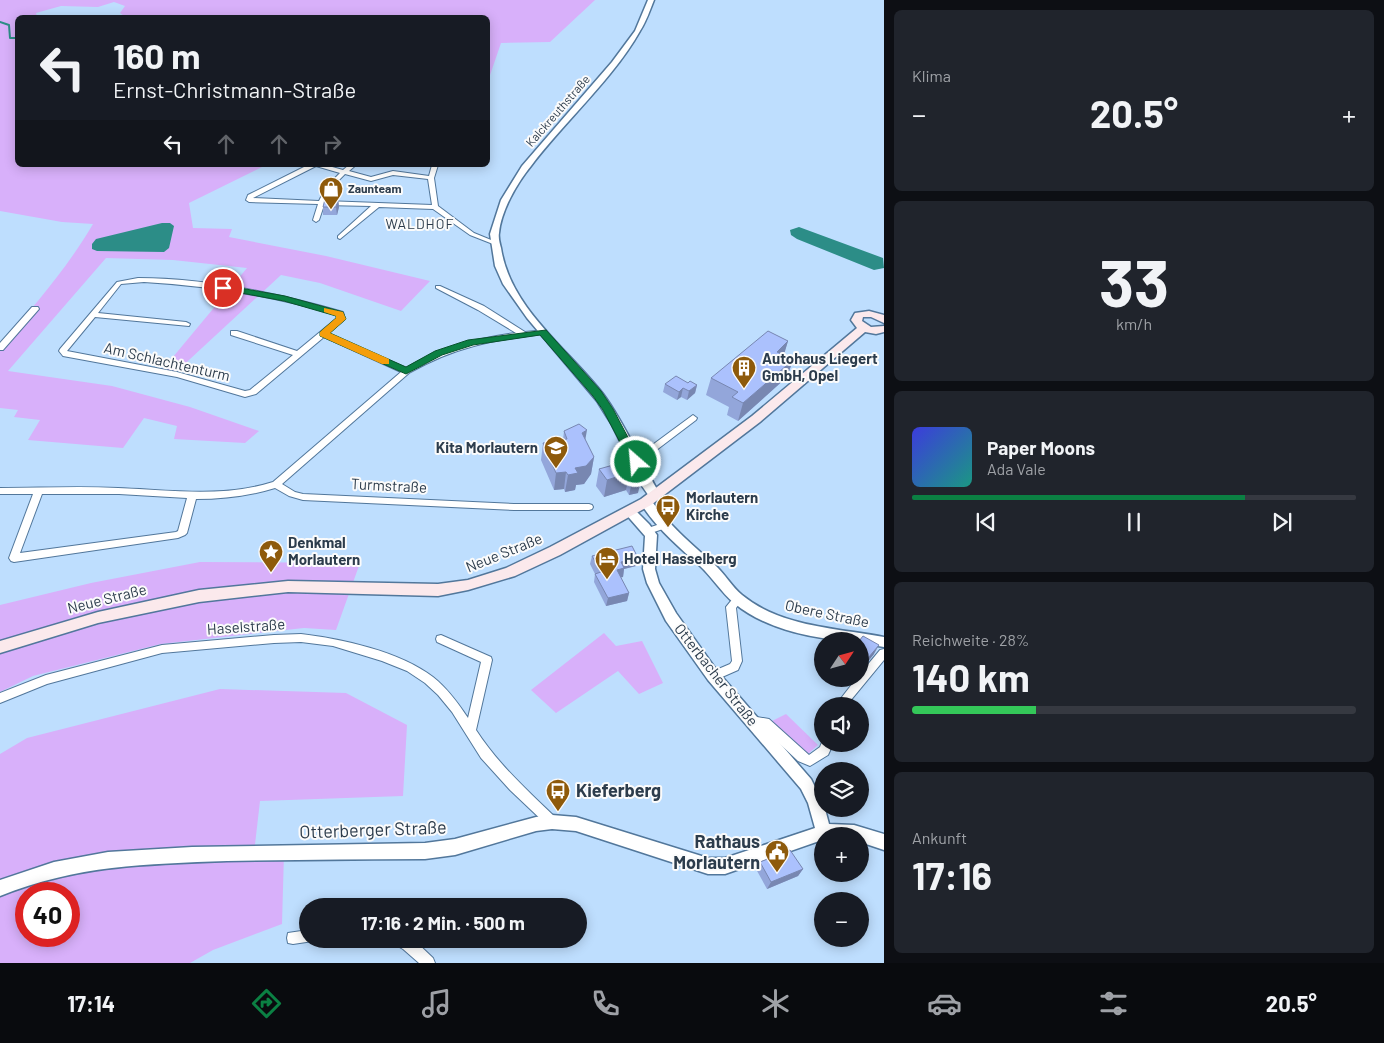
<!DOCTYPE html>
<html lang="de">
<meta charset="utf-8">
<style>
:root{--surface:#171b24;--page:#20242c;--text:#f1f3f6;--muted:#9ea1a6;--line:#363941;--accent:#0b8043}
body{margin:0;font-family:Barlow,sans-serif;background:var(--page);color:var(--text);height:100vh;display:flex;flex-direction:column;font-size:19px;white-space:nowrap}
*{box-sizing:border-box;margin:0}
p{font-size:16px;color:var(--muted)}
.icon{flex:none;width:28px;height:28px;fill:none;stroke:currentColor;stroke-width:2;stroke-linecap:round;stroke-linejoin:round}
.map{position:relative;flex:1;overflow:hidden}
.panel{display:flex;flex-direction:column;gap:10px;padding:10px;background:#0d0f14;width:500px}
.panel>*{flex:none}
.banner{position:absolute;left:15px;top:15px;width:475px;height:152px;border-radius:8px;box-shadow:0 2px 12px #0003;background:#171b24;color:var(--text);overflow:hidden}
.needle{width:32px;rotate:54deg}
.buttons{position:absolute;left:814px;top:632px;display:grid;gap:10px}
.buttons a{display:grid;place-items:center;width:55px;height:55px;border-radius:50%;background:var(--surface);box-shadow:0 2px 12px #0003;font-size:25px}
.speed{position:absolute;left:15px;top:882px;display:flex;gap:10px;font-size:25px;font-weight:700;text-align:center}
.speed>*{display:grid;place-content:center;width:65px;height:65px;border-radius:50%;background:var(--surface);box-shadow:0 2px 12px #0003;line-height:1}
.speed .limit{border:8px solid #d22;background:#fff;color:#111}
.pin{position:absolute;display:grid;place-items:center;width:42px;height:42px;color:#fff;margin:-21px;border:2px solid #fff;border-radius:50%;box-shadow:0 1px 5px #0007}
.me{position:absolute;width:55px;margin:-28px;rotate:333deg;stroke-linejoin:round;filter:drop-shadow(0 0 4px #0008)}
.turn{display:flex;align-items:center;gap:18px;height:105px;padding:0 15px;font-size:22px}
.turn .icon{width:65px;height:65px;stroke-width:2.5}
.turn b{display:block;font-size:35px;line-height:42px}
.lanes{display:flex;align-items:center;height:48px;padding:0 15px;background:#0003;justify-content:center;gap:25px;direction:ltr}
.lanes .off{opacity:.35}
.big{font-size:38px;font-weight:700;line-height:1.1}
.panel .widget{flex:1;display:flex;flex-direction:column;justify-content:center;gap:8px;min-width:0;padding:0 18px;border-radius:8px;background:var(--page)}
.panel .dial{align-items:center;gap:0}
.dial b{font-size:65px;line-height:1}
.song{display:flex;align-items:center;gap:15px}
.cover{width:60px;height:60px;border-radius:8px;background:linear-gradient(135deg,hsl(240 70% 55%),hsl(170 70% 35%))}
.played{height:5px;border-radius:2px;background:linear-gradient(90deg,var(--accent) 75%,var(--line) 75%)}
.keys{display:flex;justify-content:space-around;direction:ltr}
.heat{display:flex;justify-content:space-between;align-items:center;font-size:28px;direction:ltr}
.charge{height:8px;border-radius:4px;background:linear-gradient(90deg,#34c759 28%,var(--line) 0)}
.trip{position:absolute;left:299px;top:898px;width:288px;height:50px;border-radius:25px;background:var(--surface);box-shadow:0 2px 12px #0003;font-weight:700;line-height:50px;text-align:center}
.menu{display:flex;height:80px;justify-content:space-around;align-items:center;background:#090b0e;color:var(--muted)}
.menu .icon{width:35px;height:35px}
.menu .on{color:var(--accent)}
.menu b{font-size:22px;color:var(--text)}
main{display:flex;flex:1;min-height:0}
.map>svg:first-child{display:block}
</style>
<main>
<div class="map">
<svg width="884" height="963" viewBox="0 0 884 963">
<rect width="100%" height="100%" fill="#bedefe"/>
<path fill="#d8b0fa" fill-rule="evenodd" d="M0,0h595l-45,42 -49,1 -13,38v-63h-361l-7,-5 5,-7 -11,-4 -16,5 -37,-1 -25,7 1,4 -19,1v147h248l-77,38 4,25 39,1 -3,8 97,19 104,25 -29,30 -81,-28 -39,-8 -105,97 -13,-3 84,-101 -74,-8 -67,-2 -98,113 104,15 78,21 69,24 -14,12 -71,-4 3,-13 -33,-8 -21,30 -95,-8 12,-20 -26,-3 4,-7 -18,-2v-64c34,-37 67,-76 93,-120l-31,-2 -62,-11z
M200,562l160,1 -24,67 -32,-2 -143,16 -128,32 -33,16v-87l91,-22z
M604,633l12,13 26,-5 21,42 -24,11 -21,-23 -62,42 -25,-23z
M220,689l126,4 61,32 -4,71 -143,5 -6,52h30l-2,71 -69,26 -23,13h-190v-209l27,-16zM26,894h43v42h-43z
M786,714l32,31 -10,9 -38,-32z"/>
<path fill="#2c8d87" d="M162,223h8l4,3 -5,22 -5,4 -67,-1 -5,-2v-5l4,-5z
M799,227l84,31 1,10 -10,2 -77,-31 -6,-4 -1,-5z"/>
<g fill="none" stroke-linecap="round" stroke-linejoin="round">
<path stroke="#2c8d87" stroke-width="2" d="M0,22l9,3 1,13h8"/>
<defs>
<path id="minor" d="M308,165h17l18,5 6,-5h7l-7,6 22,6 22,-6 36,5 3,-11h6l-4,13 4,28 36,27 22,9 -3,2 -23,-9 -37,-26 -54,-2 -39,32 -2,-1v-2l33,-30 -47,-1 -5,15 -3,2 -3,-2 5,-16 -69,-2 -3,-2 2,-5zM316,166l24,7 -14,14 -7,14 -66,-3zM345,174l26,7 22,-6 35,4 4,26 -107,-4 10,-17z
M138,278c69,0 139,15 205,34l2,7 -17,15 78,34c34,-20 71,-30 110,-35l-38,-23 -42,-22v-2h4l44,20 41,26 21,-2 1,2 -4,2c-51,6 -89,13 -134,39l-127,111 13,8 8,2 211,10h75l3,1 1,2 -1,2 -3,1h-75l-211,-10 -14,-4 -14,-8c-26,8 -52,11 -79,11l-9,34 -2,2 -7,3 -164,24 -3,-1 -2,-3 24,-64h-33v-6c39,0 79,-2 118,0 53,2 104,10 155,-6l128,-110 -77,-35 -68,57 -11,3 -68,-20 -114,-21 -4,-5 1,-2 57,-67zM144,282c66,4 130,14 193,33v3l-40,33 -60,-20h-6v4l62,20 -43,35 -5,1 -68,-19 -110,-21 28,-34 94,9 1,-2 -4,-2 -88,-9 23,-29zM42,494h77l68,4 -9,33 -2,1 -156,21z
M32,307h6l1,2 -36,41h-3v-7z
M693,415l4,3 -1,2 -58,44h-6l-1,-2 1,-2z
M663,523l3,1 2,2 -2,2 -18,6 -3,-1 -2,-2 2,-2z
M738,595l3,1 2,3 -7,9 6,53 -4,9 -25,11 -4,-2 -1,-3 1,-3 21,-9 2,-3 -6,-54 9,-11z
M301,634c41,5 98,17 132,43 14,11 25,26 35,41l13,-56 -44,-20 -1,-3 1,-3 4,-1 50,22 1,3 -16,70c22,34 51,60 80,88l2,4 -2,4 -4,2 -4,-2 -38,-36 -29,-32 -29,-46 -14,-17 -13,-12 -18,-12 -25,-10 -49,-15 -32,-4 -27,1 -112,10 -115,31 -47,19v-10l46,-18 116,-30 112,-10z
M884,649v11l-38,46h-11l21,-27h4v-5l20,-24z
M751,716l18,3 40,36 11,-8 2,-5v2h11l-5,11 -18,11 -12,-5 -36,-34 -15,-3 -1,-3 1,-3z
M308,930v9h5v2l-20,3 -5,-1 -1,-5 1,-5z
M393,939h20l20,19 2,5h-16l-16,-14 -9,-5z"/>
<path id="tertiary" d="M648,0h6c-4,10 -8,22 -14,31 -27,48 -75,90 -109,135 -14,17 -30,45 -32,67 -1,5 1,11 2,15 9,60 67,101 102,146 23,31 38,69 58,102l-6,4 -4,-1 -9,-13 -30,-61 -15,-24 -70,-83 -24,-34 -8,-18 -5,-32 11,-34 21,-34 90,-104 23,-31z
M646,498l4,1c18,25 41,45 64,65 11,10 18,23 28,31 39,32 95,33 142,42v10l-24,-4v-2c-41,0 -94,-11 -126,-38 -13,-11 -22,-26 -34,-37 -21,-19 -45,-39 -60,-64l2,-3z
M630,508l4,1 15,15 8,11 -2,34 4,14 17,30 42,59 93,107 11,22v8h3l4,15 25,1 30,9v16l-24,-8v-6h-38v4l-97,34h-17l-132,-43 -24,-2 -16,2 -81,24 -30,4c-66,0 -132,1 -198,2 -81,3 -150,4 -227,35v-16l54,-18 54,-10 84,-5 233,-4 30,-4 81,-22 16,-2 24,2 132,41h17l90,-30 -7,-25 -7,-14 -93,-109 -42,-59 -19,-38 -4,-14 2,-33 -21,-24 2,-3z"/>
<path id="secondary" d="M869,311l15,4v8l-13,-6h-8l-1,4 9,6 13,-1v6l-8,2 -11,-2 -105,90 -109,83 -91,50 -45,21 -47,14 -30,6 -150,-4 -89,10 -101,21 -98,30v-12l98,-29 101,-22 89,-9 150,3 30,-4 38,-12 44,-21 91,-48 111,-83 105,-88 -6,-8 4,-7z"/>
</defs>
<use href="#minor" stroke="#52779b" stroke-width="2"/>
<use href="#tertiary" stroke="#52779b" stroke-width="3"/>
<use href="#secondary" stroke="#52779b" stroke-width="3"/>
<use href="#minor" fill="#fff" fill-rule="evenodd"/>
<use href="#tertiary" fill="#fff" fill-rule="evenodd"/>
<use href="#secondary" fill="#fbe9ec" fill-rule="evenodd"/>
</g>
<path fill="#93a6da" d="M338,199l1,8 -2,8h-14v-8z
M788,341l-5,15 10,4 -6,17 -49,44 -11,-6 2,-8 -23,-12 5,-17z
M688,383l9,2 -2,8 -8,7 -6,-3 -4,3 -14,-8 2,-8z
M564,431l21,8 9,18 -3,17 -7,10 -8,1 -1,5 -10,2 -1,-3 -10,1 -13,-30 2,-17 20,-3z
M632,462l6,31 -9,2 -3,-5 -22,7 -8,-11 3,-17z
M592,556l46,2 -2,8 -12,3 -1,8h-3l9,16 -2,8 -21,5 -12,-24 1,-8 -5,-10z
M860,641l14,13 -14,17z
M760,862l43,7 -5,7 -31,13 -11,-20z"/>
<path fill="#7887b1" d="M338,199l1,8 -2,8 -1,-8z
M788,341l-5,17 -6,-6z
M793,360l-6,17 -49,44 5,-18z
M697,385l-2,8 -8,7 2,-9z
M683,388l-2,9 -4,3 2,-8z
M587,430l-3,17 -2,-14z
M594,457l-3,17 -7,10 -8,1 -1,5 -10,2 3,-17 7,-7z
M566,472l-2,17 -10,1 2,-17z
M629,473l-3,17 -22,7 3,-17z
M642,476l-4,17 -9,2 4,-17z
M638,558l-2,8 -12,3 -1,8 -8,2 2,-9 4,-8z
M629,593l-2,8 -21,5 2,-8z
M879,645l-5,9 -14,17 3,-7z
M803,869l-5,7 -31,13 4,-7z"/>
<path fill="#abc1fd" stroke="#7887b1" d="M325,199h13l-2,8h-13z
M768,331l20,10 -11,11 16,8 -50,43 -11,-6 6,-5 -27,-14z
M676,376l12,7 2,-2 7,4 -8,6 -6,-3 -4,4 -14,-8z
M579,424l8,6 -5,3 12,24 -8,9 -11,2 3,5 -10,2 -2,-3 -10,1 -13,-30 24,-4 -3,-8z
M624,462l2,2 6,-2 10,14 -9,2 -4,-5 -22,7 -8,-11z
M632,546l6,12 -17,4 3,6 -7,2 12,23 -21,5 -13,-24 6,-2 -9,-16z
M863,636l16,9 -16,19 -3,-2v-21h-1z
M790,850l13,19 -32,13 -11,-20z"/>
<path fill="#0b8043" stroke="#07532c" d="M223,285l62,11 58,16 3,7 -16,14 76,34 29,-16 33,-11 78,-10 55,61 12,18 28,53 -5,4 -4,-1 -29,-55 -10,-14 -53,-61 -67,10 -31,10 -36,19 -86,-38v-4l16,-14v-2l-52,-15 -64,-12v-3z"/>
<path fill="#f59e0b" d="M324,308l19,4 3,7 -16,14 59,26v5h-7l-62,-28v-4l16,-14v-2l-12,-4z"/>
<defs>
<symbol id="shop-pin" viewBox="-11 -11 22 30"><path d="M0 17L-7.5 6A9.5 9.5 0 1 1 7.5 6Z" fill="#8e5a0b" stroke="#fbfbfb"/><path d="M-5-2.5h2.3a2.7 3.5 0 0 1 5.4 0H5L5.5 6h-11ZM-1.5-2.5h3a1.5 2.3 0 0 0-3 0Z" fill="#fff"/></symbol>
<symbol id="building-pin" viewBox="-11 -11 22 30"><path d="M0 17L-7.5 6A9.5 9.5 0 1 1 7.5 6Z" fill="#8e5a0b" stroke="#fbfbfb"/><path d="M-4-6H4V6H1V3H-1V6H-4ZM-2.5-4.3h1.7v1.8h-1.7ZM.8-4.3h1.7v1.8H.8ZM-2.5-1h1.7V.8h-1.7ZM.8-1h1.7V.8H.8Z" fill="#fff"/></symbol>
<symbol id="school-pin" viewBox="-11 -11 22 30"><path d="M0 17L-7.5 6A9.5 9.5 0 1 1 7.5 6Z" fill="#8e5a0b" stroke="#fbfbfb"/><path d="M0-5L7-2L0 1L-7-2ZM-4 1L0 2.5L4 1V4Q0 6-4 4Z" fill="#fff"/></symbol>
<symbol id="bus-pin" viewBox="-11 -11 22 30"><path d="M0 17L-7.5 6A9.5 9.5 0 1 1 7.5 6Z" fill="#8e5a0b" stroke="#fbfbfb"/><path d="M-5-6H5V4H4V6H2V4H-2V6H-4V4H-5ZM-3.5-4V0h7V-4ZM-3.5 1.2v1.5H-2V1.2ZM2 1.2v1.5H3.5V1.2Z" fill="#fff"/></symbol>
<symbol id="sight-pin" viewBox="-11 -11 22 30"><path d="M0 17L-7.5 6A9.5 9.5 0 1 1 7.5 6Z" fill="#8e5a0b" stroke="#fbfbfb"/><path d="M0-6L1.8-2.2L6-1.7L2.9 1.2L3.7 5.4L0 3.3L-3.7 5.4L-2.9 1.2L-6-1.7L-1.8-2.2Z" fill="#fff"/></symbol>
<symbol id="hotel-pin" viewBox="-11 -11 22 30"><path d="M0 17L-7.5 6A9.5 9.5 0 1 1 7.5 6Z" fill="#8e5a0b" stroke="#fbfbfb"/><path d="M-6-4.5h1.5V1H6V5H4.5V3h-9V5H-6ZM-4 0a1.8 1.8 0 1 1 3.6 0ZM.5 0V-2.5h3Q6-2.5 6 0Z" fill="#fff"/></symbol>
<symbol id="civic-pin" viewBox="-11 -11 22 30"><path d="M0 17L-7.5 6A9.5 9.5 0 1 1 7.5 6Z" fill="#8e5a0b" stroke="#fbfbfb"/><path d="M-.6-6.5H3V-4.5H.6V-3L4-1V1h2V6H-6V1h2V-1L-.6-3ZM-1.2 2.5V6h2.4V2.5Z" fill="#fff"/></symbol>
</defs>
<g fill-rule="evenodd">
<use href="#shop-pin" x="317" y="175" width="28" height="38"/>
<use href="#building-pin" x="730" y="354" width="28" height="38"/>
<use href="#school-pin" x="542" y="434" width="28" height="38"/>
<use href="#bus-pin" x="654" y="493" width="28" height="38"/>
<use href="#sight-pin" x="257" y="538" width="28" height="38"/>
<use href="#hotel-pin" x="593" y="545" width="28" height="38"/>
<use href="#bus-pin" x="544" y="777" width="28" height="38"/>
<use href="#civic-pin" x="763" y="838" width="28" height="38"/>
</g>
<g text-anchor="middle" stroke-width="4" stroke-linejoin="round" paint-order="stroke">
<g font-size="12" fill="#2c3c4c" stroke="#fbfbfb">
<text transform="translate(558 111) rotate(-49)" y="4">Kalckreuthstraße</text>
</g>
<g font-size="12" font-weight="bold" fill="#2c3c4c" stroke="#fbfbfb" text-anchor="start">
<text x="348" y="193">Zaunteam</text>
</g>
<g font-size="14" letter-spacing="1" fill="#2c3c4c" stroke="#fbfbfb">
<text x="420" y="229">WALDHOF</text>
</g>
<g font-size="15" font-weight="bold" fill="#2c3c4c" stroke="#fbfbfb" text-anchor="start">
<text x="762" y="364">Autohaus Liegert<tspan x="762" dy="17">GmbH, Opel</tspan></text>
<text x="538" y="453" text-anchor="end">Kita Morlautern</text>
<text x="686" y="503">Morlautern<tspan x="686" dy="17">Kirche</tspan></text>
<text x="288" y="548">Denkmal<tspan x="288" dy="17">Morlautern</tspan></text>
<text x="624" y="564">Hotel Hasselberg</text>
</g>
<g font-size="15" fill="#2c3c4c" stroke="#fbfbfb">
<text transform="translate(167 362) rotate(13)" y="5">Am Schlachtenturm</text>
<text transform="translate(389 486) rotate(3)" y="5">Turmstraße</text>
<text transform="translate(504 553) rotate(-22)" y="5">Neue Straße</text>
<text transform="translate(107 599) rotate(-14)" y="5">Neue Straße</text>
<text transform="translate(827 614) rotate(12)" y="5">Obere Straße</text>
<text transform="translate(246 627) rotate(-4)" y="5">Haselstraße</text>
<text transform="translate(716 675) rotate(52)" y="5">Otterbacher Straße</text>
</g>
<g font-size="18" font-weight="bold" fill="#2c3c4c" stroke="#fbfbfb" text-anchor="start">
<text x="576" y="797">Kieferberg</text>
<text x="760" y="848" text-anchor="end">Rathaus<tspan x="760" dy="21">Morlautern</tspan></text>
</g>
<g font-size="18" fill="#2c3c4c" stroke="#fbfbfb">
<text transform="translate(373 830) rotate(-2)" y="6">Otterberger Straße</text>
</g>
</g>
</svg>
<div class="buttons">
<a><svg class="needle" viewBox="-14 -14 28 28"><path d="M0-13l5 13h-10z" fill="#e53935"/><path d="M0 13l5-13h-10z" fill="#9ea1a6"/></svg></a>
<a><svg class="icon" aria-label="sound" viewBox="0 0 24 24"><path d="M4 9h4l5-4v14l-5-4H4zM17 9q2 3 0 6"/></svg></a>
<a><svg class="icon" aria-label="layers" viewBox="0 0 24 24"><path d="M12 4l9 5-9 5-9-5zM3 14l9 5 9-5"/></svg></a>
<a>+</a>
<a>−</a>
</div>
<div class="speed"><div class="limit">40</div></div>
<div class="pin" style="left:223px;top:288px;background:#d93025"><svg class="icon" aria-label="arrive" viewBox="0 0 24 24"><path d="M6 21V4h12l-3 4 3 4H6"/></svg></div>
<svg class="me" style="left:636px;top:462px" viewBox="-20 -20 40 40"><circle r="17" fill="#0b8043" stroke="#fff" stroke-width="3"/><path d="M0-11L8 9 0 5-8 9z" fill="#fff"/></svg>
<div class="trip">17:16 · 2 Min. · 500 m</div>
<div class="banner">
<div class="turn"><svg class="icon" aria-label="left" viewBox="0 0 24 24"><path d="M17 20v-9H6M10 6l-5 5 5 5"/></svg><div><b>160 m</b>Ernst-Christmann-Straße</div></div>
<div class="lanes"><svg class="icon" aria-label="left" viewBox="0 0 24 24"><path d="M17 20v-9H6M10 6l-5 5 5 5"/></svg><svg class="icon off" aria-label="ahead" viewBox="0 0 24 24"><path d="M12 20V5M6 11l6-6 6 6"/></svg><svg class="icon off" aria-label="ahead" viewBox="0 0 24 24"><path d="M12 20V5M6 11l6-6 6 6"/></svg><svg class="icon off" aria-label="right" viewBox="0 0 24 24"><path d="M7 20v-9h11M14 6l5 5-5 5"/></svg></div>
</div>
</div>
<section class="panel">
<div class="widget"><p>Klima</p>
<div class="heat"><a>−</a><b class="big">20.5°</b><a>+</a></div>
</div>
<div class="widget dial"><b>33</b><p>km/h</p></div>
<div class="widget">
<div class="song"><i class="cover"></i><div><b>Paper Moons</b><p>Ada Vale</p></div></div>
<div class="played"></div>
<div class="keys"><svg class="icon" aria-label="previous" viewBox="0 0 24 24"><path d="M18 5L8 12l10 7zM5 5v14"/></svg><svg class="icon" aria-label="pause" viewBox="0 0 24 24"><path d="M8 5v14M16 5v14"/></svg><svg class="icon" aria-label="next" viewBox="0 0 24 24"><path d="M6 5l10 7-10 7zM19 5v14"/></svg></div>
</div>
<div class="widget"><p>Reichweite · 28%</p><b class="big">140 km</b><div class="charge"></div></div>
<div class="widget"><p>Ankunft</p><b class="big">17:16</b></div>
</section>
</main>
<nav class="menu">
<b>17:14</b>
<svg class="icon on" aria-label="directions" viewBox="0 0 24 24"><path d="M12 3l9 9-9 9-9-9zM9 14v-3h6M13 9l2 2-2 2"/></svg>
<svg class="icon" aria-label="music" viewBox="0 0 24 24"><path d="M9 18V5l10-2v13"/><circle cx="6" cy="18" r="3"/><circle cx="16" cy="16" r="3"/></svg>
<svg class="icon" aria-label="phone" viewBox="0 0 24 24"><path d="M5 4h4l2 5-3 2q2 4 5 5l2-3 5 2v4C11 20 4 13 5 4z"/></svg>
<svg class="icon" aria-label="climate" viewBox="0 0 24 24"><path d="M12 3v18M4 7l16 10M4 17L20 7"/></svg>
<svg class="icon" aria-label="car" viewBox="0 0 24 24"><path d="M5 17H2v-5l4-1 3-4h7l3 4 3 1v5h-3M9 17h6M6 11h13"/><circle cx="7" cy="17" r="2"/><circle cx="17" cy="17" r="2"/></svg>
<svg class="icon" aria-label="filters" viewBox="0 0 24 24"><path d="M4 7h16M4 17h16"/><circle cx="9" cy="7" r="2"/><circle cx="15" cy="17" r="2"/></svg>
<b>20.5°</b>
</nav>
